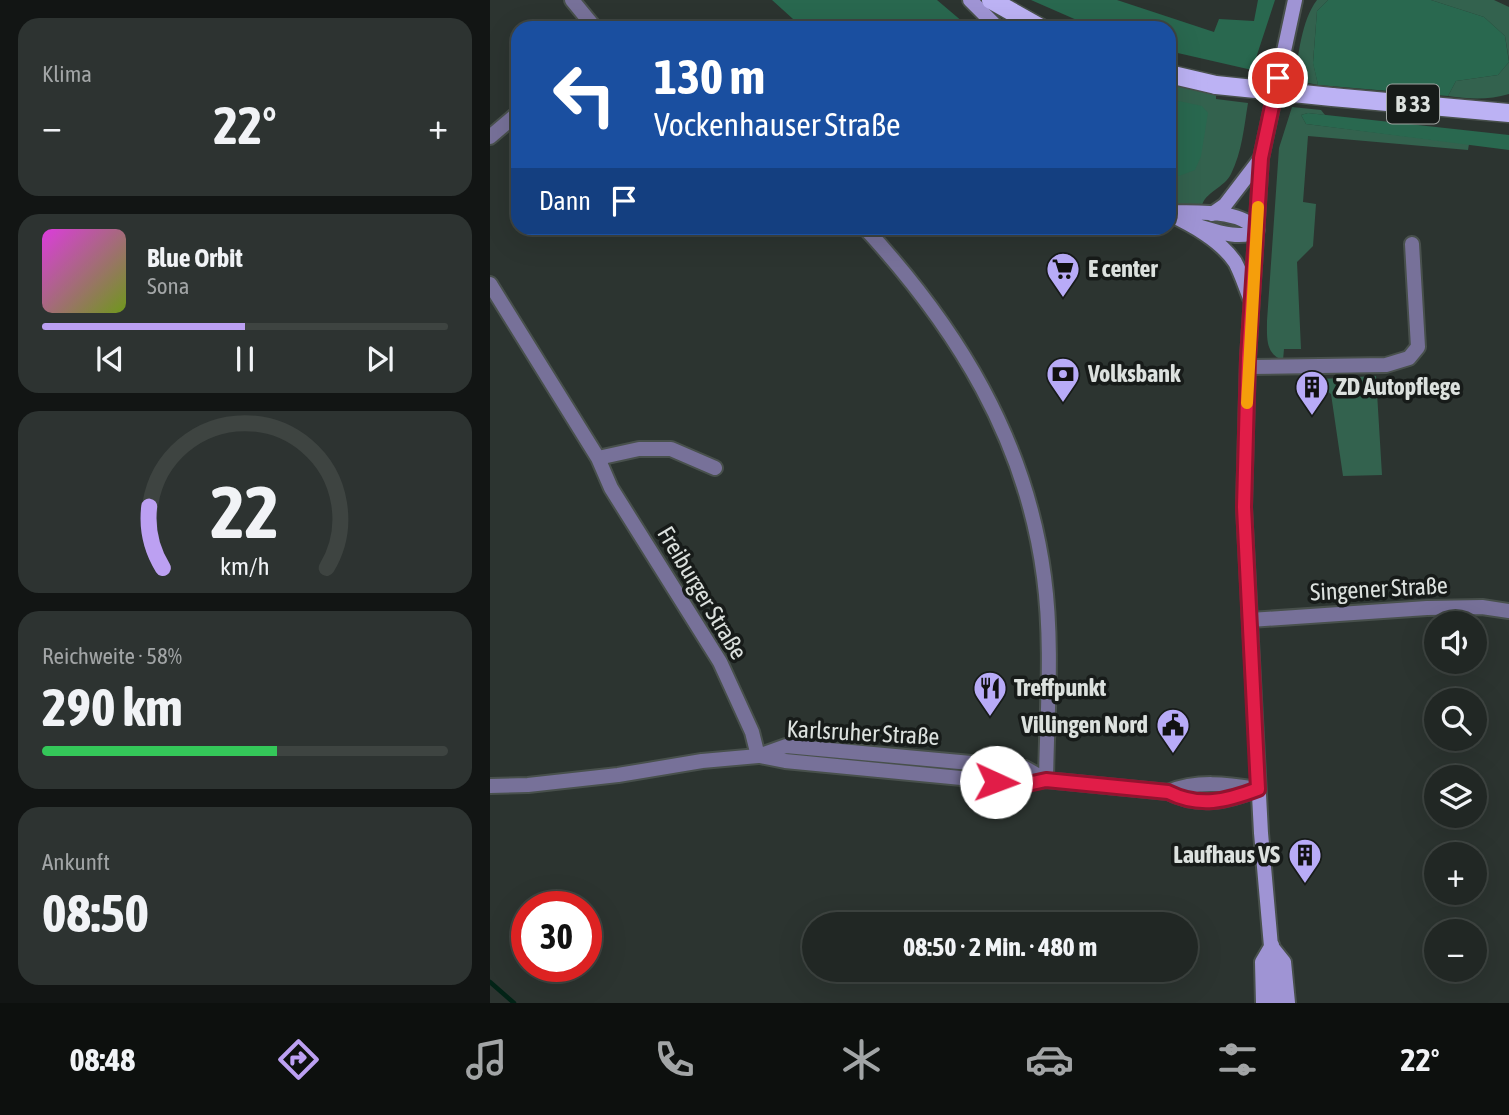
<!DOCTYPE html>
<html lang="de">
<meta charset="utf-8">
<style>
:root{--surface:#212724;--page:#2d3331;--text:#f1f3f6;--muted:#a2a5a6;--line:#3e4441;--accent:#bca0f2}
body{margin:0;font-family:"Asap Condensed",sans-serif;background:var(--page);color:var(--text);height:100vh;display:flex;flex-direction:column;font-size:26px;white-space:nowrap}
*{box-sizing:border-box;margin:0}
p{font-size:23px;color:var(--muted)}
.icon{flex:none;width:38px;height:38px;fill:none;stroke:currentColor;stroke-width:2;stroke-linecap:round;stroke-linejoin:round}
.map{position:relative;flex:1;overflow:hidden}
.details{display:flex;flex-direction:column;gap:18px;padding:18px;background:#121514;width:490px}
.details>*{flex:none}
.banner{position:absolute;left:21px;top:21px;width:665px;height:214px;border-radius:21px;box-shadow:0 7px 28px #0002,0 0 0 2px var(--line);background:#1a4fa0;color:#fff;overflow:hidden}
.tools{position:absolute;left:934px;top:611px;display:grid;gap:14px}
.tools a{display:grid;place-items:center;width:63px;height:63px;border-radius:50%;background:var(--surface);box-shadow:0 7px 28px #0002,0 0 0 2px var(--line);font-size:35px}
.speed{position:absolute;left:21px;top:891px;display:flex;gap:14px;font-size:35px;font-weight:700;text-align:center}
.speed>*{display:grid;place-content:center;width:91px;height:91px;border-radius:50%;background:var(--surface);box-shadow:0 7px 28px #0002,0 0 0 2px var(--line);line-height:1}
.speed .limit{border:10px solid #d22;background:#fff;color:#111}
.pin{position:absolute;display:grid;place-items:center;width:60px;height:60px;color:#fff;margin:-30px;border:4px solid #fff;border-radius:50%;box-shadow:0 2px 7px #0007}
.me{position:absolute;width:77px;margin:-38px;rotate:92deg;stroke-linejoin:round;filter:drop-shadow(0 0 5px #0008)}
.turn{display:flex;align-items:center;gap:24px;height:147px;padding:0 28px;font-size:32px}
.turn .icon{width:91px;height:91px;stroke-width:2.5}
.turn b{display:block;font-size:49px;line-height:60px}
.then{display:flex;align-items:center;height:66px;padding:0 28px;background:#0003;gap:14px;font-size:26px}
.big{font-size:52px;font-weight:700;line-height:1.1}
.details .card{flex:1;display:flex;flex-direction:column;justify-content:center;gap:10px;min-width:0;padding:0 24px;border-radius:21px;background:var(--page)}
.details .dial{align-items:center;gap:0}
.dial svg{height:182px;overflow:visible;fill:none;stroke:var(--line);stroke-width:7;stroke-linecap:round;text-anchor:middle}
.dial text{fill:var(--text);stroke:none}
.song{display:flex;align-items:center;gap:21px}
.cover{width:84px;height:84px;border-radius:10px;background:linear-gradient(135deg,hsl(300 70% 55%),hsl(80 70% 35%))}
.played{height:7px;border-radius:4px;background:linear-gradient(90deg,var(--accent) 50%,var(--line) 50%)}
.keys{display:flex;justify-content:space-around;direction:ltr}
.heat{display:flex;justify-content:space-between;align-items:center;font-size:38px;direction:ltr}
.charge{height:10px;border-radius:5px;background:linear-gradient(90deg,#34c759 58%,var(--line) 0)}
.trip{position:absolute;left:312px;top:912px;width:396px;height:70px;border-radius:35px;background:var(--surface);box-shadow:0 7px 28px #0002,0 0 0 2px var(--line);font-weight:700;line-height:70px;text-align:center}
.menu{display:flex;height:112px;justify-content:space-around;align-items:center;background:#0d100e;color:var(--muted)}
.menu .icon{width:49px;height:49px}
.menu .current{color:var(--accent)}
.menu b{font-size:32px;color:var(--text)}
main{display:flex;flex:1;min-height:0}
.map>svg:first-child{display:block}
</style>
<main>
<section class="details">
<div class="card"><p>Klima</p>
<div class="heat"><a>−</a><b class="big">22°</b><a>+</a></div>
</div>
<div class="card">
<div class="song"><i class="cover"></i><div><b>Blue Orbit</b><p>Sona</p></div></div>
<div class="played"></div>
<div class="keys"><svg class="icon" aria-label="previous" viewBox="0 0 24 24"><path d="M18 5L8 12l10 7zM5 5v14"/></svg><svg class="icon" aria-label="pause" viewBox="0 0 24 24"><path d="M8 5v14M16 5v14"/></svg><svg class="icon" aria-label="next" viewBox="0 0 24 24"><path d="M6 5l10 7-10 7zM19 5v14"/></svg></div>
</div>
<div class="card dial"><svg viewBox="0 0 100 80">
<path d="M14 69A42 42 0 1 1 86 69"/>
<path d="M14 69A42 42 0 0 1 8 42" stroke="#bca0f2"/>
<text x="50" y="56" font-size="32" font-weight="700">22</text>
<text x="50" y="72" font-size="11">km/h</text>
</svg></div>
<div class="card"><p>Reichweite · 58%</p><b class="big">290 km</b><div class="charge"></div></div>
<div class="card"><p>Ankunft</p><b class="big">08:50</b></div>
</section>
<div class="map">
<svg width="1019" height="1003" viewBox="0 0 1019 1003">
<rect width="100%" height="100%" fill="#2c3430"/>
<path fill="#33624e" d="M827,0h11l-11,11 -4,51 5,23 -24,-5c5,-25 7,-59 23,-80z
M941,0h63l15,7v53l-4,-24 -21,-19z
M1019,62v32c-20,6 -40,5 -61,2l8,-15 42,-6z
M679,84l47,11v4l32,4c-4,24 -6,49 -17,71 -6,13 -27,19 -29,32l-21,1 -12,-3z
M802,107l29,3 4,5 -17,-2 -7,2 5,9 163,20 -1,6 -160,-14 -5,66 13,2 -3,42 -16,16 4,87h-17l-1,11c-18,-6 -16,-23 -16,-39l12,-173z
M886,376l6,99 -39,1 -12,-82 -9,-6 -1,-9z"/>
<path fill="#29684f" d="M282,0h165l33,28h-167z
M541,0h86l97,32 5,-13 35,2 4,-21h17l-23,70 -83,-19v-23h-74z
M838,0h103l53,17 21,19 4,26 -11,13 -42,6 -8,15 -130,-11 -5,-22 4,-52z
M679,99l33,7 6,7 -7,43 -6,14 -16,6 -10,-5z
M818,113l201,22v15l-203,-26 -5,-9z"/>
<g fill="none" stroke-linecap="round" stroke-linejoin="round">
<path stroke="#022316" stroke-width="4.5" d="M0,982l24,21"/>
<defs>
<path id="minor" d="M82,0l23,28
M0,137l28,-24
M375,228c92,100 161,211 179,349 9,67 3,136 2,203
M0,284l108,174 13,30 109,174 32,70 6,24
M758,367l138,-2 23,-7 9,-11 -6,-103
M108,458l41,-9h32l44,19
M760,620l177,-12 55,-1 27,4
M270,756l25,5 238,23 23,-4 122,12c32,16 59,9 90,-3
M0,786l38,-1 90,-10 84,-14 56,-5 28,-10 239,22 21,12
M678,792c29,-12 59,-8 89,-3"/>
<path id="secondary" d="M480,0l28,28
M682,212c26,1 67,-3 85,18
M679,214c23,11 51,26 66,48 6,11 10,24 15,36
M722,214l13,-9 36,-47
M708,226c17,5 44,15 59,4
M782,947l12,15 4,41
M773,1003l-1,-41 10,-17
M786,1003l-15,-170 -17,-326 4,-149 13,-200 34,-158"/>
<path id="primary" d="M501,0l50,28
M679,74l47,11
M842,97l177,16"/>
</defs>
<use href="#minor" stroke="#48504c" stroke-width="18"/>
<use href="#secondary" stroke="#48504c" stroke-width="18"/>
<use href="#primary" stroke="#48504c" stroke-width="21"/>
<use href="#minor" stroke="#777199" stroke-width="14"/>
<use href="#secondary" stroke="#9f94d4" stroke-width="14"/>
<use href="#primary" stroke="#bcb2f4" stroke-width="18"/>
<defs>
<path id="primary-bridge" d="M726,85l116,12"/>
</defs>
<use href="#primary-bridge" stroke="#48504c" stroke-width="21" stroke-linecap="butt"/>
<use href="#primary-bridge" stroke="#bcb2f4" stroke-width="18"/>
</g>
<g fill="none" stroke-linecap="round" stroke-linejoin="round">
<defs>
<path id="route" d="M506,782l27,3 23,-5 122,12c32,16 58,9 90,-3l-14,-282 4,-149 13,-200 17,-80"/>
</defs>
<use href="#route" stroke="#92132f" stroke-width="18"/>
<use href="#route" stroke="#e11d48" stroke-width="12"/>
<path stroke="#f59e0b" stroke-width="12" d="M757,403l11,-196"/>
</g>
<defs>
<symbol id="supermarket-pin" viewBox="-11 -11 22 30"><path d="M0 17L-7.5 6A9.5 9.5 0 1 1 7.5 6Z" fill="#b8abf7" stroke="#171b19"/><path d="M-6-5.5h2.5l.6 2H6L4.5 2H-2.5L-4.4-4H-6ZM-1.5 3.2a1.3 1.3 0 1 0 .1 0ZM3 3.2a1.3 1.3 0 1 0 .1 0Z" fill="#111"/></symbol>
<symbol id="bank-pin" viewBox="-11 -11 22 30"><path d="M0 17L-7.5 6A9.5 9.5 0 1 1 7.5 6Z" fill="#b8abf7" stroke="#171b19"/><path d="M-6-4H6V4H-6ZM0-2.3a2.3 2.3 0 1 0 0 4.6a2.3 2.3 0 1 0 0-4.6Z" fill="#111"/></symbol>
<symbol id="building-pin" viewBox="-11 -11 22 30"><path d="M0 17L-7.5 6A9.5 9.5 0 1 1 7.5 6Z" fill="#b8abf7" stroke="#171b19"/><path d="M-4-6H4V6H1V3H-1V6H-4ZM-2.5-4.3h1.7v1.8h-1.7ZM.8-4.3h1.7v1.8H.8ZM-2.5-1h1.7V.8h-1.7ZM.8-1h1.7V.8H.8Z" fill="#111"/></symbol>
<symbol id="restaurant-pin" viewBox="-11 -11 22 30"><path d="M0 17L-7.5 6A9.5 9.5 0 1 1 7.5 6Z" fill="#b8abf7" stroke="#171b19"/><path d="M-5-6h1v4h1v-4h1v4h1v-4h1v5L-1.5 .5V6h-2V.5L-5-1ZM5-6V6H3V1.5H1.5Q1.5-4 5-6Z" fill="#111"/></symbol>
<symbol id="civic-pin" viewBox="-11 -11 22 30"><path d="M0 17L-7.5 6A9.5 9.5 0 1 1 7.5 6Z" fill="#b8abf7" stroke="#171b19"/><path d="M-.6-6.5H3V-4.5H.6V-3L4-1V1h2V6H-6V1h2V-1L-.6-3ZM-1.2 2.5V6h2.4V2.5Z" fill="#111"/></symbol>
</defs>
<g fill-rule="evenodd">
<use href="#supermarket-pin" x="554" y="250" width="38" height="52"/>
<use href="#bank-pin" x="554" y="355" width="38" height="52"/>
<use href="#building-pin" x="803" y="368" width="38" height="52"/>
<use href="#restaurant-pin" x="481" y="669" width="38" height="52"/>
<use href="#civic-pin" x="664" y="706" width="38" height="52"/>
<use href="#building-pin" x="796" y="836" width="38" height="52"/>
</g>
<g text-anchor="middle" stroke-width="7" stroke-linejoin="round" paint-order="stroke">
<rect fill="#171b19" stroke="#a1a6a3" stroke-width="2" x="897" y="84.5" width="52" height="39" rx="5"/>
<g font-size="23" font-weight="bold" fill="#dce1de">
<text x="923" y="112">B 33</text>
</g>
<g font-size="24" font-weight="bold" fill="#dce1de" stroke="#171b19" text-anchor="start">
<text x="598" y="277">E center</text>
<text x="598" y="382">Volksbank</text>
<text x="846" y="395">ZD Autopflege</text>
<text x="524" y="696">Treffpunkt</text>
<text x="658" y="733" text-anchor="end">Villingen Nord</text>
<text x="790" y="863" text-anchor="end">Laufhaus VS</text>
</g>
<g font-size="24" fill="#dce1de" stroke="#171b19">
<text transform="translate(889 589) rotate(-3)" y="8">Singener Straße</text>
<text transform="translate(212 593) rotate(59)" y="8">Freiburger Straße</text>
<text transform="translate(373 733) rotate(3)" y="8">Karlsruher Straße</text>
</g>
</g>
</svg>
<div class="tools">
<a><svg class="icon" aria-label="sound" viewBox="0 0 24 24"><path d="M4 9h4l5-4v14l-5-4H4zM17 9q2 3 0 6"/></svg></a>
<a><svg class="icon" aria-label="search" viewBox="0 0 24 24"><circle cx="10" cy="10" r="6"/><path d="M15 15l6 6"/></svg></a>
<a><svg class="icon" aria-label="layers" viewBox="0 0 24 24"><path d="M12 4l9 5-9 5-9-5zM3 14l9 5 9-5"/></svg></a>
<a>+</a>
<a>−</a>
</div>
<div class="speed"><div class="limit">30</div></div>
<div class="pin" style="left:788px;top:78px;background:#d93025"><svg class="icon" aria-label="arrive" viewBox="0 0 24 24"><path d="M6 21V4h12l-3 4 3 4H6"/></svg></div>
<svg class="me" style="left:506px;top:782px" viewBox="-20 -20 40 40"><circle r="19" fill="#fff"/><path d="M0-13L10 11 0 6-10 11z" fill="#e11d48"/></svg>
<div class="trip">08:50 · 2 Min. · 480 m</div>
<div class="banner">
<div class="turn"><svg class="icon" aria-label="left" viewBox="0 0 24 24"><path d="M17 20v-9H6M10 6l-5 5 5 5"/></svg><div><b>130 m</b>Vockenhauser Straße</div></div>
<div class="then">Dann<svg class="icon" aria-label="arrive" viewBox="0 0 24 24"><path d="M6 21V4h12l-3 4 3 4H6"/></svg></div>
</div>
</div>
</main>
<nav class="menu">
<b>08:48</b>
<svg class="icon current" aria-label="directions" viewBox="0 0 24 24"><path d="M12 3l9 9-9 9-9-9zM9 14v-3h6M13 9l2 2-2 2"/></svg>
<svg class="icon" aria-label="music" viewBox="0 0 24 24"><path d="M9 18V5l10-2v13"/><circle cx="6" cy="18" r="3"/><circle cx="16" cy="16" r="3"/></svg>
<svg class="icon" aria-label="phone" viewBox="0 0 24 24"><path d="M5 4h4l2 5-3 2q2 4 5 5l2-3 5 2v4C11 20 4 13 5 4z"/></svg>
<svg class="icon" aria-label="climate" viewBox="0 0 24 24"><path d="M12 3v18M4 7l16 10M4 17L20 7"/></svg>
<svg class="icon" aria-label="car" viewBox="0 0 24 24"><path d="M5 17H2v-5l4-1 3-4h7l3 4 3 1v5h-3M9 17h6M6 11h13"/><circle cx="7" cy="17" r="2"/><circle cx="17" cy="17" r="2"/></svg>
<svg class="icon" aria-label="filters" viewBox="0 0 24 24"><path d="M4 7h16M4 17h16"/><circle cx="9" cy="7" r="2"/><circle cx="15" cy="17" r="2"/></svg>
<b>22°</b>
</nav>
